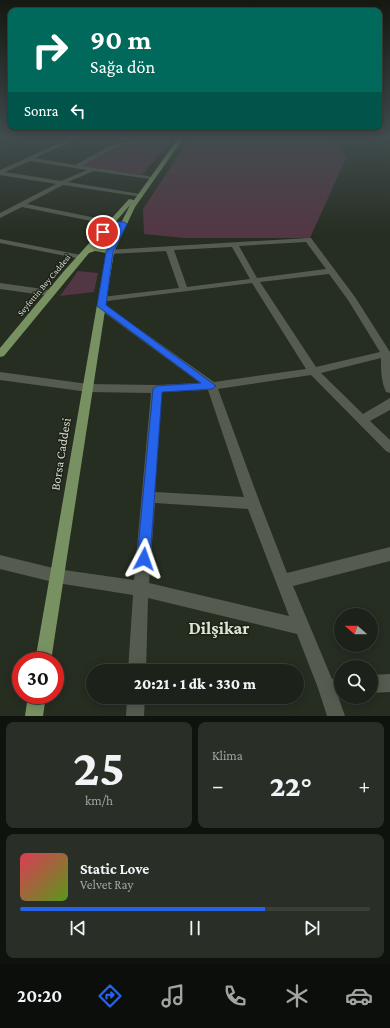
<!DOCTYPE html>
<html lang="tr">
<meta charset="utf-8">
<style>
:root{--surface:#1c2219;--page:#292f26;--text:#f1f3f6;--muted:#a0a4a2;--line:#3a3f38;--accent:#2563eb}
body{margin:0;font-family:"Crimson Pro",serif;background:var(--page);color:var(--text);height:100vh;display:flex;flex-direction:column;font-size:15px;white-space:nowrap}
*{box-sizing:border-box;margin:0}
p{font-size:13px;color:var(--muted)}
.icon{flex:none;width:22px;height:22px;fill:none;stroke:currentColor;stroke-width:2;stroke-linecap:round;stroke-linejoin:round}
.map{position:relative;height:716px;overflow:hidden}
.sheet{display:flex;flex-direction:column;gap:6px;padding:6px;background:#0f130e;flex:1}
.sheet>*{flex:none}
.hud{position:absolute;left:8px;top:8px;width:374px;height:122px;border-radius:8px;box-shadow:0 2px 10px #0003,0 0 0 1px var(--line);background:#00695c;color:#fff;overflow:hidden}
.needle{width:26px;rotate:290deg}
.buttons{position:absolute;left:334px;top:608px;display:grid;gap:8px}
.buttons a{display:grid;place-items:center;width:44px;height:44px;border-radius:50%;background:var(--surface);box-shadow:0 2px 10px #0003,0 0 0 1px var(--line);font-size:20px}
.speed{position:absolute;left:12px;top:652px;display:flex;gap:8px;font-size:20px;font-weight:700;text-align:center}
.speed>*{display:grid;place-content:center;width:52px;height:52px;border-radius:50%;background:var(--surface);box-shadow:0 2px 10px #0003,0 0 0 1px var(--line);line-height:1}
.speed .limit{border:6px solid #d22;background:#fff;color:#111}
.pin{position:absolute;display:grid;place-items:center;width:34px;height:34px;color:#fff;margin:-17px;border:2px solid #fff;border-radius:50%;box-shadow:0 1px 4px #0007}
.me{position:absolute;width:44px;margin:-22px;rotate:4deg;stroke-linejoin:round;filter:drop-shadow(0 0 3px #0008)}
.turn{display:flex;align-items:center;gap:14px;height:84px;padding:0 16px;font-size:18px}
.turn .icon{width:52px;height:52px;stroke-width:2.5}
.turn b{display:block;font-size:28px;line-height:34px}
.then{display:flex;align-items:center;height:38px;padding:0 16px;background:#0003;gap:8px;font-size:15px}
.big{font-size:30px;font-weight:800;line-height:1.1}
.sheet .card{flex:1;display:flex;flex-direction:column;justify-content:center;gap:6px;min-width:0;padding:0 14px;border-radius:8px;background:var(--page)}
.sheet .dial{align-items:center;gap:0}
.dial b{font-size:52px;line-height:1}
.song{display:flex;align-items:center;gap:12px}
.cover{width:48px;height:48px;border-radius:6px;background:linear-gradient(135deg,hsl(350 70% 55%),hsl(90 70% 35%))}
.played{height:4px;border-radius:2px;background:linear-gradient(90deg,var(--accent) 70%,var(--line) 70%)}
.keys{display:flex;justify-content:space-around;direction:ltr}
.heat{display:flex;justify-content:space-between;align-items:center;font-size:22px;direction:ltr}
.sheet .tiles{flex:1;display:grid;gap:6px;grid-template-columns:1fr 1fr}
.card:last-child{grid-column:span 2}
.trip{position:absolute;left:86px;top:664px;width:218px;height:40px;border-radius:20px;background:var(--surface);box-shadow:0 2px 10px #0003,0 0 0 1px var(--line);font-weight:800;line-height:40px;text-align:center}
.tabs{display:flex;height:64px;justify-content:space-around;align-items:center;background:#0b0e0a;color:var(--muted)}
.tabs .icon{width:28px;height:28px}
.tabs .current{color:var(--accent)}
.tabs b{font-size:18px;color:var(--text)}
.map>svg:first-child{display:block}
</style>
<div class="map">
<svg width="390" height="716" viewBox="0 0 390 716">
<rect width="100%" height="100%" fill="#262d21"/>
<path fill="#533643" d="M160,136h15l-33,39 -61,-9 32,-18z
M191,136h130c14,5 20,8 25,22l-36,80h-126l-40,-4 -1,-25z
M78,271l20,2 -4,19 -34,4z"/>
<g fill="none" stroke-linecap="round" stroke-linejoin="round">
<path fill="#555c4f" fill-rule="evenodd" d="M76,136h6l-47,22 40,7 35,-19 20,-5 -19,-5c8,0 18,4 26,3 7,-1 12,-3 19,-3l-42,12 -32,18 66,10 2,1v2l-56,-8 -26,11 72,12 3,2 -1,1 -79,-12 -36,19 84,17 13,1 3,2 -1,1h-15l-89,-18 -22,11v-5l56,-29 -56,-9v-5zM30,161l57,9 -26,11 -56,-9z
M308,238h3l44,59 35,55v41l-4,-1c-5,-11 -5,-22 -5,-34l-60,15 42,41 27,-16v12l-20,11 20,19v13l-4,-2 -75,-76 -93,14 42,114 27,70 103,-26v14l-97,25 39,93 9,-1v18h-3l7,20h-18l-9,-28 -21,-54 -149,-36 -2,73h-18l5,-76 -76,-12 -57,-14v-14l57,14 77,11 17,-187 -63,-1 -88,-12v-8l88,12 69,1 43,-2 -102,-75 -1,-2 1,-2h6l110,78 92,-13 -54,-86 -153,19 -1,-2 1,-2 3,-1 77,-9 -13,-37 -56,3h-3v-4zM306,242l20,27 -69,9 -18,-32zM232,247l18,32 -63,8 -13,-37zM329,274l19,26 32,52 -64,15 -56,-85zM208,390l36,107 -89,-5 7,-100zM155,503l93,6 41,107 -140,-33z
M0,239l81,16 4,2 -4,2 -81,-16z
M0,283l50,7 4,3 -4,3 -50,-7z
M390,674v18l-19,1v-18z
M127,697h18l-1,19h-18z"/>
<path fill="#789162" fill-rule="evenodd" d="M180,136h5l-50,71 -21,45 -63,409h-16l71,-408 -11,-2 -6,2 -85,103 -4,1v-9l64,-77 65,-72 5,1zM130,205l-22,44 -14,-2z
M28,695h18l-3,21h-18z"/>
</g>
<path fill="#2b3a1d" d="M9,136h19l-28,9v-6z"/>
<path fill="#4b5c39" stroke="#617051" d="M0,136h9l-9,3z"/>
<linearGradient id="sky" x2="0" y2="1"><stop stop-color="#151912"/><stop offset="0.58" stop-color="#414c4e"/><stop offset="1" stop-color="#414c4e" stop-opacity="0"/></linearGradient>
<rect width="390" height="236" fill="url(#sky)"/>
<path fill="#2563eb" stroke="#184099" d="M109,222h15l3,2 -14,28 -7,53 110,81 -4,3 -50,3 -12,167 -2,4 -4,2 -5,-2 -2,-4 16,-170 4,-3 44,-3 -104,-77 9,-54 14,-27h-7l-8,9h-4v-3z"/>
<g text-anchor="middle" stroke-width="3" stroke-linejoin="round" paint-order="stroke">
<g font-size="9" fill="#d5d9d1" stroke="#1d2317">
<text transform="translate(44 285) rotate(-50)" y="3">Seyfettin Bey Caddesi</text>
</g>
<g font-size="13" fill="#d5d9d1" stroke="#1d2317">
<text transform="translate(60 454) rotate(-81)" y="5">Borsa Caddesi</text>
</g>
<g font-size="18" font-weight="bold" fill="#dde6d6" stroke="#1d2317">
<text x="219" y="634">Dilşikar</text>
</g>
</g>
</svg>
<div class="buttons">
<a><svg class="needle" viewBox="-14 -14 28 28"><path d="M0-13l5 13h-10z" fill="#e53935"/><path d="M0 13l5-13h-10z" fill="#a0a4a2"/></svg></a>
<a><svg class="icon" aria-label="search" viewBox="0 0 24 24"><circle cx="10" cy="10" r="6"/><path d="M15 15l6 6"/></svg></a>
</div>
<div class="speed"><div class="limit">30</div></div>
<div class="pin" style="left:103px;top:232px;background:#d93025"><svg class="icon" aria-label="arrive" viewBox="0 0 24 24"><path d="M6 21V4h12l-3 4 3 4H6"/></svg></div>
<svg class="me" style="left:144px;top:559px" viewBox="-20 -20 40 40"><path d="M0-17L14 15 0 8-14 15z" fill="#2563eb" stroke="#fff" stroke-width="4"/></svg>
<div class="trip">20:21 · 1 dk · 330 m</div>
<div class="hud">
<div class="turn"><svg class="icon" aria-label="right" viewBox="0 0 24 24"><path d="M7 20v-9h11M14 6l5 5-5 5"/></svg><div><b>90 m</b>Sağa dön</div></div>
<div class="then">Sonra<svg class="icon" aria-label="left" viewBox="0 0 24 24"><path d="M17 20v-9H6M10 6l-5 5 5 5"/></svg></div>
</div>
</div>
<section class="sheet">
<div class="tiles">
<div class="card dial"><b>25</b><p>km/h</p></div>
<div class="card"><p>Klima</p>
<div class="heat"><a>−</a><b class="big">22°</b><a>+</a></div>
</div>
<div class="card">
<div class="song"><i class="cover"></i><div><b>Static Love</b><p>Velvet Ray</p></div></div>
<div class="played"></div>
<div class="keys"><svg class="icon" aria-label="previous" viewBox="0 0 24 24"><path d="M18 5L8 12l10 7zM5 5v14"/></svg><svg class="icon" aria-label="pause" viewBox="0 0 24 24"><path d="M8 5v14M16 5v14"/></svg><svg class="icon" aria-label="next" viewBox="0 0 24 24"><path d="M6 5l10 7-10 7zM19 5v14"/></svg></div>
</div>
</div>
</section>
<nav class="tabs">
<b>20:20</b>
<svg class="icon current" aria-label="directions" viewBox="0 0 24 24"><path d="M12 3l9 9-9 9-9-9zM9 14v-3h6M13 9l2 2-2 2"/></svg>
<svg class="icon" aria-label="music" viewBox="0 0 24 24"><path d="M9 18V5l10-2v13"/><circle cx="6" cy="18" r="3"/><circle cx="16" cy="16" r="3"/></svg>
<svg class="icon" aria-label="phone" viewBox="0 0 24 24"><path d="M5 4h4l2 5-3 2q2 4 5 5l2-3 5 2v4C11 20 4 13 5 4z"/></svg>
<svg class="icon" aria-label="climate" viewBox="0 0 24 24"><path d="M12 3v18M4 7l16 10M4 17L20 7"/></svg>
<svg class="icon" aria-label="car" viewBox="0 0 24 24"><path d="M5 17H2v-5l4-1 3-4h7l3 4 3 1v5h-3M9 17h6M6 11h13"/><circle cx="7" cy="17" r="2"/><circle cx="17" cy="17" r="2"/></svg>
</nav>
